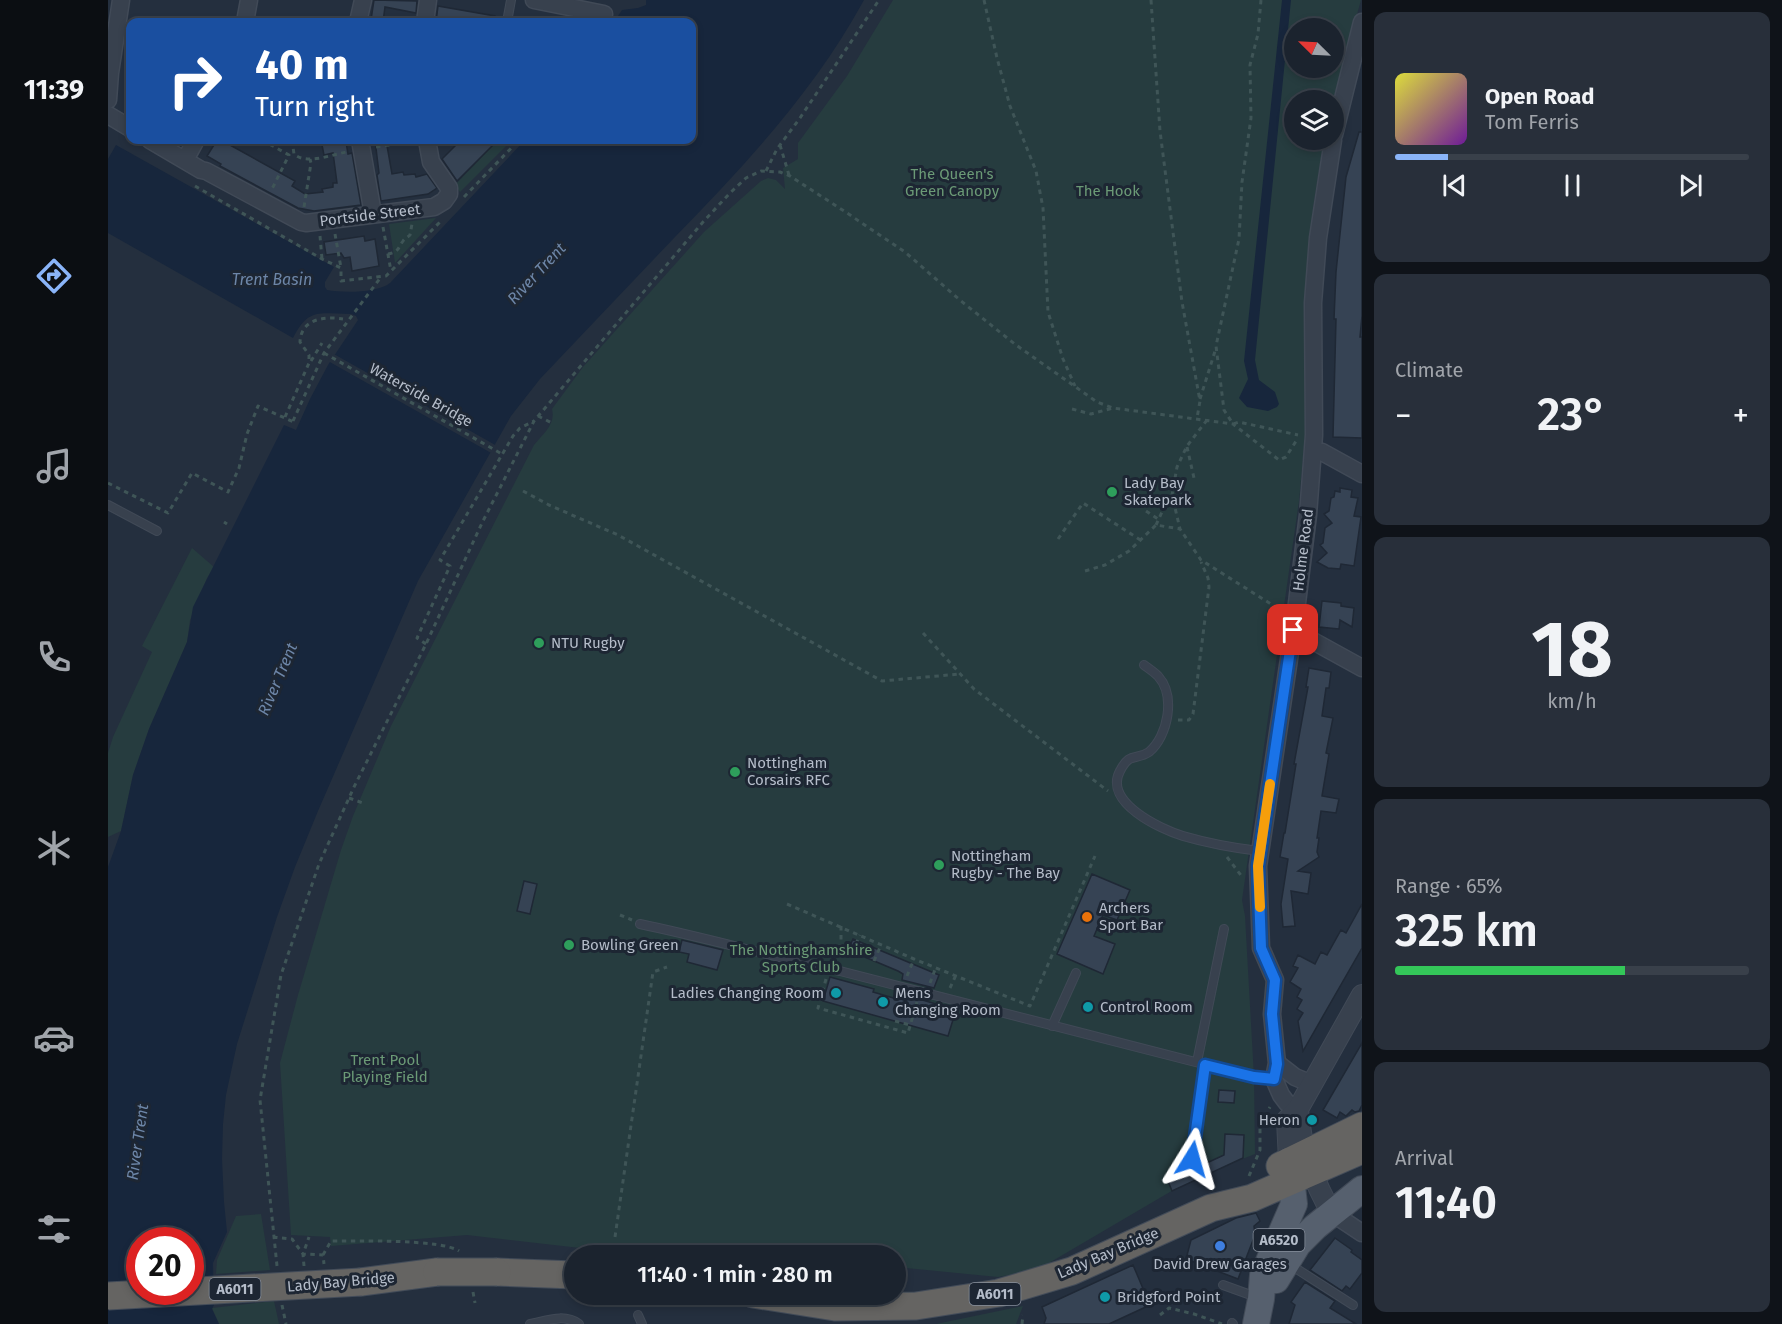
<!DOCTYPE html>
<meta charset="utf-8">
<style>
:root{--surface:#1b232e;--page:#282f3a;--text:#f1f3f6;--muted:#a0a4aa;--line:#39404a;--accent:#8ab4f8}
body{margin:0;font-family:"Fira Sans",sans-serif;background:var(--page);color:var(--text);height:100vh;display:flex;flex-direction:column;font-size:22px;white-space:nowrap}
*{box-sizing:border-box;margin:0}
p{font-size:20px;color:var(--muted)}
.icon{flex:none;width:33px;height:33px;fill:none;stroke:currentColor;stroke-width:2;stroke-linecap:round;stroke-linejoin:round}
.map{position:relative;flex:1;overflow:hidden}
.panel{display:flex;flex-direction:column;gap:12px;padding:12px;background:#0f1319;width:420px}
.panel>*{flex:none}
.top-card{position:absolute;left:18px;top:18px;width:570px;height:126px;border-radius:12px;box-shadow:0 3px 9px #0003,0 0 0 2px var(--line);background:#1a4fa0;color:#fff;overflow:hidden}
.needle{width:39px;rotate:294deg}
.controls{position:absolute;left:1176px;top:18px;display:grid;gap:12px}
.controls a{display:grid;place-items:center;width:60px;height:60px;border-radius:50%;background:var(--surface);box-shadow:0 3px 9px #0003,0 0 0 2px var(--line);font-size:30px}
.speed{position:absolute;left:18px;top:1227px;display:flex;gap:12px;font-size:30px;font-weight:700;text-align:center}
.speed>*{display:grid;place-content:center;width:78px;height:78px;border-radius:50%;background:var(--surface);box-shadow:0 3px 9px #0003,0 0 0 2px var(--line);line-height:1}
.speed .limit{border:9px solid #d22;background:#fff;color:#111}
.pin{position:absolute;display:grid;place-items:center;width:51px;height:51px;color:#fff;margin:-26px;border-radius:12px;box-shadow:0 3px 9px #0006}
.me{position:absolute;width:66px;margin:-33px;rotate:8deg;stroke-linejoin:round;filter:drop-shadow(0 0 4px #0008)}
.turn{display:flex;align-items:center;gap:21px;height:126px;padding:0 30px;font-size:27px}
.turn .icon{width:78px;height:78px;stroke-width:2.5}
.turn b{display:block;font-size:42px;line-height:51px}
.big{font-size:45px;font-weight:600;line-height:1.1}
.panel .tile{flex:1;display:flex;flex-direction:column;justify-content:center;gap:9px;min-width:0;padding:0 21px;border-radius:12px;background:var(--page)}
.panel .dial{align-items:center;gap:0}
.dial b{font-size:78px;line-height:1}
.song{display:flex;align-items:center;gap:18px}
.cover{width:72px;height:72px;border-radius:9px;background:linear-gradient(135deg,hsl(60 70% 55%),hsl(280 70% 35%))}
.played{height:6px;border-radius:3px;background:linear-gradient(90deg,var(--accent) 15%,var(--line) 15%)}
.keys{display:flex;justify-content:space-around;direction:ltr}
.heat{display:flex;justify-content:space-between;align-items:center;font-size:33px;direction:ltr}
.charge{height:9px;border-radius:4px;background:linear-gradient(90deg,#34c759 65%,var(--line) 0)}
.trip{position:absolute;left:456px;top:1245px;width:342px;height:60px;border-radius:30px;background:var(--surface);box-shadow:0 3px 9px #0003,0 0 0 2px var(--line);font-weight:600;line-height:60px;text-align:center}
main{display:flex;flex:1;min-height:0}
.tabs{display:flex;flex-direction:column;width:108px;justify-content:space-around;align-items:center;background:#0b0e12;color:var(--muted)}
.tabs .icon{width:42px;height:42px}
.tabs .active{color:var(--accent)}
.tabs b{font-size:27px;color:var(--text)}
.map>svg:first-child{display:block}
</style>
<main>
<nav class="tabs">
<b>11:39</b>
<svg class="icon active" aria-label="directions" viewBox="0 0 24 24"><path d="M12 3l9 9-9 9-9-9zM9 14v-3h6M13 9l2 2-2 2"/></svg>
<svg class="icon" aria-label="music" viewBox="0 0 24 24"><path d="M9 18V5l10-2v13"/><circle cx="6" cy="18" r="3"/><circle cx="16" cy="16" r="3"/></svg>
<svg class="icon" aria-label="phone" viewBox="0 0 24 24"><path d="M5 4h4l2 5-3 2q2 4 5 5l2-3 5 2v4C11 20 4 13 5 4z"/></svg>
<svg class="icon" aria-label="climate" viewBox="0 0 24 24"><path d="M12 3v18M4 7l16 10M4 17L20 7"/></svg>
<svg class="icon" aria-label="car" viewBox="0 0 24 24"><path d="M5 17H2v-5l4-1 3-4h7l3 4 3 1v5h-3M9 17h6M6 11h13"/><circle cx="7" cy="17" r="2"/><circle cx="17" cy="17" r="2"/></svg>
<svg class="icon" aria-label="filters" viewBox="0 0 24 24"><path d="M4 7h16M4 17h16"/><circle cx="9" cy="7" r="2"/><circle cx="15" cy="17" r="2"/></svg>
</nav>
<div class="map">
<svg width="1254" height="1324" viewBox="0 0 1254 1324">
<rect width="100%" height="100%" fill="#242f3e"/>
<path fill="#263c3f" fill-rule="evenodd" d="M785,0h468l-28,100h-39v40h30l-10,62 -10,104 4,64 -1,46 -8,85 -57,399 3,16 9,161 1,77 -63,25 -155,91 -39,7 -102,-10v-11h-212l-60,-3 -157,-18 -136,11 -1,-9 -39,-2 -11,-172 18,-68 43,-145 12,-34 38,-90 143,-281c9,-11 22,-21 18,-36l31,-42 121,-135 57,-51 7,-3 8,2 9,9 -2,-21 15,-9v-16l49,-67zM1186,28h40v40h-40z
M390,140h14l-52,52 -5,-7z
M328,218l-41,45 -6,-39z
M84,548l22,19 -7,11 -17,42 -3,22 -38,87 -16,46 -12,56 -13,6v-84l5,-16 39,-85 -10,-6z
M153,1214l9,56 -54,4 1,-14 19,-44z
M166,1301l5,23h-60l-7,-16z
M915,1306l-7,18h-80z"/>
<path fill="#17263c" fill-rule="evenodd" d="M538,0h218c-49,90 -118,164 -189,237 -45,47 -90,95 -135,142l-29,37 -93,165 -100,230 -23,56 -18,50 -40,127 -11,51 -3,29 -1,35 2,43 3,30 -14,31 1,42 -2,4 7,15h-111v-457l13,-36 12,-56 16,-46 38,-87 6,-35 91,-182 12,5 14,-31 18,-34 30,-45 -2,-4 -5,-2c-32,0 -42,-7 -58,24l-185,-105v-74l8,-14 218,122 -9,15v5l2,3c16,3 51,3 63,-7l135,-143h167v-118h-49l-2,-4 -27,4 8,-12 16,-2 8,-3zM32,1240h50v52h-50z
M1174,0h9l-36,360 4,20 16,12 4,12 -2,3 -9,4 -21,-4 -8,-9 9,-19 -4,-18z"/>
<path fill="#242f3e" d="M224,353l165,93 -4,8 -165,-93z"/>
<path fill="#364354" stroke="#1f2835" stroke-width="1.5" d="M266,0l43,1 -1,12 -31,-6 -2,15 -12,-2z
M330,6l57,10v6h-59z
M1251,132h3v184l-2,21h2v101l-29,-1 3,-118h-2l2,-47 10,-95z
M109,140h4l74,41 -3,5 13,8 18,-2 -1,-3 11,-2v-4h4l-4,-30 -9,2 -3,-15h23v3l2,-1 2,12 4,-1 9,52 -47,6 -16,-3 -78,-42 1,-2 -14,-8z
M267,140h11l6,34 11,-2 1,3 11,-1 1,3 11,-3 10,14 -9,6 -47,7 -4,-26 2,-2z
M353,140h37l-41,41 -15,-22z
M256,236l1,5 10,-2 4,27 -27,5 -2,-14 -6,1 -3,-5 -15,2 -2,-13z
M1232,488l12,2 -1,7 7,1 -4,18 7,1 -7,49 -13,-2 -1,5 -12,-1 -11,-6 10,-9 -7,-8 3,-2 2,-15 7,-5 -8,-9 5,-3 2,-13 3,-1 1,-6 5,1z
M1214,601l19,2v3l13,2 -2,19 -12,-7 -1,9 -20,-2z
M1201,668l22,4 -2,16h-3l-4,28 11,2 -7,35 3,1 -7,42 17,3 -3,14 -15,-2 -4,27h2l-2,14 2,5 -21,14 13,2 -3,21 -17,-3 4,35 -12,1 -2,-23 7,-45 -8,-2 4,-24h1l11,-69h-2l14,-77h-2z
M984,874l38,16 -13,30 -14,-5 -9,21 21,8 -12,30 -46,-20z
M416,881l13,3 -7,30 -13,-3z
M1254,904v44l-59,103 -5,-30 5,-8 -6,-4 5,-9 -5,-3 4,-8 -11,-7 8,-14 -5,-2 5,-11 17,9 6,-12 6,3 14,-25 5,3z
M745,939l86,36 -5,13 -32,-8 1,-6 -5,-3 -50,-21z
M574,940l41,10 -6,20 -30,-8 2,-8 -10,-2z
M722,977l44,12 -1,3 24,7 2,-6 57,17 -8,26 -125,-35z
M1254,1043v62l-3,6 -4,1 -3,-2 -6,6 -6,-4 -3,6 -14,-8z
M1111,1090l16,1 -1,12 -16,-1z
M1117,1134l19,1 -1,23 -71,33 -4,-10 56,-26z
M1148,1213l4,8 -6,5 1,9 -17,44 -52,-20 5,-19 45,-22z
M1227,1238l17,12 -1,2 11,8v13l-12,16 -4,-3 -4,5 -32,-21z
M1025,1265l17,40 -41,19h-65l2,-6 -4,-11z
M1197,1282l30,19 -5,7 26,16h-67l6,-19 -4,-3z"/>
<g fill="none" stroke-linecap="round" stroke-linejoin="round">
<defs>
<path id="service" d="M399,22l4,-22
M0,505l49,26
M1036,665c4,3 10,7 14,11 18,20 10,60 -9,76 -13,9 -19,-1 -29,19 -17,31 40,58 63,65 24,7 51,12 76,15
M532,924c67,14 133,33 200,47l414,106 20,2
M944,1026l24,-53
M1089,1062l27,-133
M1084,1159l13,-94
M1181,1264l64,41
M1115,1285l36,13
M530,1315l4,9
M1124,1323l1,1
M422,1324c16,-3 34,-11 49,0"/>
<path id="minor" d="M426,0l70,14
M137,22l4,-22
M250,22l5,-22
M317,22l3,-22
M0,100l2,-27 11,-73
M0,115l22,13
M1226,135l28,-113
M42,140l51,30 5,1 95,51 5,1 128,-16 10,-6 5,-7v-6l-18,-26 -4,-22
M252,140l13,74
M77,160l11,-20
M1206,451l8,1 40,22
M1185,630l69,38
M1169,1063l18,14 17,7
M1190,1109l-11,-6 -6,-8 -7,-16 3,-16 -5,-49 3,-34 -14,-32 -3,-82 37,-247 13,-104 6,-80 -1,-132 5,-65 15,-98
M1224,1213l30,20"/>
<path id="tertiary" d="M1190,1109c2,34 16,75 34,104
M1181,1161l-2,-41 11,-11 64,-114"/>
<path id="primary" d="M1168,1280l22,-36 17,-17 47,-38
M1148,1324l5,-25 2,-24 31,-71 -5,-43"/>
<path id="trunk" d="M1172,1166l82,-40
M389,1272l77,3
M253,1282l76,-10
M645,1294l82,13 81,-1 83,-13 73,-22 139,-63 41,-10 110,-48"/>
</defs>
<use href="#service" stroke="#414a57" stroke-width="10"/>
<use href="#minor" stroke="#414a57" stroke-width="19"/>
<use href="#tertiary" stroke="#414a57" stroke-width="22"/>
<use href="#primary" stroke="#414a57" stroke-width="28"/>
<use href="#trunk" stroke="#434c59" stroke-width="29"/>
<path stroke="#3f5557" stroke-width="3" stroke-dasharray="4.5 4.5" stroke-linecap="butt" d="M876,0l13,58 13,48 26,65 7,37 5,104 15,47 12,27
M1043,0l9,131 22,171 18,99 -3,17
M1153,0l-3,34 -8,31 1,53 -9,64 -3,57 -23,107 8,64 9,14 6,-2 59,13
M154,140l27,15 -17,34
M184,140l2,14c12,11 37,1 52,-2
M672,145l9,30
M268,147l38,-6
M658,171l11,-22 23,-31 79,-118
M87,186l127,73 19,9v13l45,-5 55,-55
M356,197l55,-57
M196,207l7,-44 -1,-4
M275,227l8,44
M227,234l6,34
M212,236l2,23
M280,254c11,-2 10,-6 15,-13 2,-3 5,-4 7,-6l2,-11
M216,353l178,101
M203,361l11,-18
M1092,399l16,-51
M964,409l19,5 22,-6
M430,416l14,7
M177,417l24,-54v-8l-9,-13c1,-23 24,-26 43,-23
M1099,420l-20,26 -10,21 -5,28 8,34 21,31 81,51
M185,421l31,-68 57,-76
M1079,447l7,31
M0,483l60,30 24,-40 36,19 11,-24 8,-34 11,-28 38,17
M415,491l26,14 69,30 264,146 78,-7
M1038,511l12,8
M116,522l3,2
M1048,525l12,-26 4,-4
M950,539l25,-36 59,38
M977,571l20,-6 24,-14 27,-26 24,4
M815,633l51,56 134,102
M318,644l-9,-6 33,-72 -10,-6 73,-124 7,-8 14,-7
M1070,720h11l4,-6 16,-127 -1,-9 -7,-16
M241,798l14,5
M1119,857l16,21
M679,904l127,55 116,47 65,-150
M512,915l12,5
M733,926v34
M744,952l8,-17
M766,961l7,-16
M799,976l7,-17
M718,979l-8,29 90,25 9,-31
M822,983l6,-16
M842,988l6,-13
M787,1021l15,4
M1141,1176l11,-26v-24l10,-19
M165,1237l19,2 11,15 20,1 1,9
M507,1237l38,-265 14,-5
M215,1255l8,-14c24,0 111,-2 128,10
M169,1266l-17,-166 21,-125 38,-111 35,-77 72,-143 56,-121 52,-102 169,-199 27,-29 16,-15 15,-7 19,1 10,4 54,35 61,41 56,49 55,44 81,57 16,6 120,16 46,36 7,-3 12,-19
M196,1266l-1,-12 6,-17
M365,1292l2,11
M174,1305l4,19
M1052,1315l9,-7 25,6 28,10
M914,1324l1,-9"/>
<use href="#service" stroke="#38414e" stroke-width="8"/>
<use href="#minor" stroke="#38414e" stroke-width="16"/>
<use href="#tertiary" stroke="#38414e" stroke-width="20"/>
<use href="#primary" stroke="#56606e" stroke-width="26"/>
<use href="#trunk" stroke="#656462" stroke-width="27"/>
<defs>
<path id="trunk-bridge" d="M329,1272h60
M0,1296l253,-14"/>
</defs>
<use href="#trunk-bridge" stroke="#434c59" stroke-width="29" stroke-linecap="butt"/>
<use href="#trunk-bridge" stroke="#656462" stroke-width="27"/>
</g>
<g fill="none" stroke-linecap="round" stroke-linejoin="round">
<defs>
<path id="route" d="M1084,1159l13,-94 49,12 20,2 3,-15 -5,-50 3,-34 -14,-32 -3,-82 35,-236"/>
</defs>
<use href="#route" stroke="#114b97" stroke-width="15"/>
<use href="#route" stroke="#1a73e8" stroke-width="10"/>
<path stroke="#f59e0b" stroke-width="10" d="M1152,907l-2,-41 12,-82"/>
</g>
<g fill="#2e9e5b" stroke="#1d2633" stroke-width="2">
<circle cx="1004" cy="492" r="6"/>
<circle cx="431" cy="643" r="6"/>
<circle cx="627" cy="772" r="6"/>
<circle cx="831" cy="865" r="6"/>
<circle cx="461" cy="945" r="6"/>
</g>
<circle fill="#e8710a" stroke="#1d2633" stroke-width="2" cx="979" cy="917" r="6"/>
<g fill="#0f9aa8" stroke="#1d2633" stroke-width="2">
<circle cx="728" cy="993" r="6"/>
<circle cx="775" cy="1002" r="6"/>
<circle cx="980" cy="1007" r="6"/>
<circle cx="1204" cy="1120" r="6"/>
<circle cx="997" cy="1297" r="6"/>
</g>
<circle fill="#3f7fe0" stroke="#1d2633" stroke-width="2" cx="1112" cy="1246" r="6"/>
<g text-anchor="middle" stroke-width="6" stroke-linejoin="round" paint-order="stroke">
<g fill="#1d2633" stroke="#878f9c" stroke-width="1.5">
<rect x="1145.5" y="1229" width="51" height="22" rx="4.5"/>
<rect x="101.5" y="1278" width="51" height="22" rx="4.5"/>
<rect x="861.5" y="1283" width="51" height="22" rx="4.5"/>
</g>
<g font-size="14" font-weight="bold" fill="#b4bcc9">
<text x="1171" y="1245">A6520</text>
<text x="127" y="1294">A6011</text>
<text x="887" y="1299">A6011</text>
</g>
<g font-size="15" fill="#6b9a76" stroke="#1d2633">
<text x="844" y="179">The Queen's<tspan x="844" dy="17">Green Canopy</tspan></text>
<text x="1000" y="196">The Hook</text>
<text x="693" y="955">The Nottinghamshire<tspan x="693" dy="17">Sports Club</tspan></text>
<text x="277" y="1065">Trent Pool<tspan x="277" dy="17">Playing Field</tspan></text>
</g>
<g font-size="15" fill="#b4bcc9" stroke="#1d2633">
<text transform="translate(262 215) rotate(-7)" y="5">Portside Street</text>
<text transform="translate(313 395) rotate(29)" y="5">Waterside Bridge</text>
<text transform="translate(1195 550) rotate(-83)" y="5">Holme Road</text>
<text transform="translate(1000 1253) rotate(-23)" y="5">Lady Bay Bridge</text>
<text transform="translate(233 1282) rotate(-5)" y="5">Lady Bay Bridge</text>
</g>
<g font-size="15" fill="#b4bcc9" stroke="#1d2633" text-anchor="start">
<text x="1016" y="488">Lady Bay<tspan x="1016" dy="17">Skatepark</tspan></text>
<text x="443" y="648">NTU Rugby</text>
<text x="639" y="768">Nottingham<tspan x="639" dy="17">Corsairs RFC</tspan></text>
<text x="843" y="861">Nottingham<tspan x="843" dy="17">Rugby - The Bay</tspan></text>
<text x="991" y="913">Archers<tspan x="991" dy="17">Sport Bar</tspan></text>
<text x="473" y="950">Bowling Green</text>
<text x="716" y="998" text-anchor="end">Ladies Changing Room</text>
<text x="787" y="998">Mens<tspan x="787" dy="17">Changing Room</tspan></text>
<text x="992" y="1012">Control Room</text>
<text x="1192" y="1125" text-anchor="end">Heron</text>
<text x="1112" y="1269" text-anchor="middle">David Drew Garages</text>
<text x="1009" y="1302">Bridgford Point</text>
</g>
<g font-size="16" font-style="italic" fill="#6d86a8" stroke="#1d2633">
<text transform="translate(428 273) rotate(-47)" y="6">River Trent</text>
<text x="164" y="285">Trent Basin</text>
<text transform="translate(169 679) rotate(-67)" y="6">River Trent</text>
<text transform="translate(29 1142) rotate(-82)" y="6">River Trent</text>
</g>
</g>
</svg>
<div class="controls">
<a><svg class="needle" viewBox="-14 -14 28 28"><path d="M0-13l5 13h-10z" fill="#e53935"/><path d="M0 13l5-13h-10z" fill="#a0a4aa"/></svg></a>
<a><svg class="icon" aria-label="layers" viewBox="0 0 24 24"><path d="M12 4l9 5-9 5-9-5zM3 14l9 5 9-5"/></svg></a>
</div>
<div class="speed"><div class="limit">20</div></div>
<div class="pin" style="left:1185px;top:630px;background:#d93025"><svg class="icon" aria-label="arrive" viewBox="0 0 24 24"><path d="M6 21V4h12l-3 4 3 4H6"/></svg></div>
<svg class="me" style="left:1084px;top:1159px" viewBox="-20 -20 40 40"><path d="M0-17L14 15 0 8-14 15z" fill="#1a73e8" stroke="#fff" stroke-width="4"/></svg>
<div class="trip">11:40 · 1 min · 280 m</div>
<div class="top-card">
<div class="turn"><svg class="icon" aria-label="right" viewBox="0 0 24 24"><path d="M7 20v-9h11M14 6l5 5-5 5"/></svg><div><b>40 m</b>Turn right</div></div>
</div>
</div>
<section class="panel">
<div class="tile">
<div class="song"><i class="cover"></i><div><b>Open Road</b><p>Tom Ferris</p></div></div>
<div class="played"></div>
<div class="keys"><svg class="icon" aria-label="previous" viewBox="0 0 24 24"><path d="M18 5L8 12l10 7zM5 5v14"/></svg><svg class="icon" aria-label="pause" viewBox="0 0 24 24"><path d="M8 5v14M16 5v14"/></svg><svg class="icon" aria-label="next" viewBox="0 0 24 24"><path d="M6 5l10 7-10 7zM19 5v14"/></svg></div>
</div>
<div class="tile"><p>Climate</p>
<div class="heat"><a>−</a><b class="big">23°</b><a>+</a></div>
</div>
<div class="tile dial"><b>18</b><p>km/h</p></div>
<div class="tile"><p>Range · 65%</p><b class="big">325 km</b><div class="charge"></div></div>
<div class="tile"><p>Arrival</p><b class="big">11:40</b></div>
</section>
</main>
